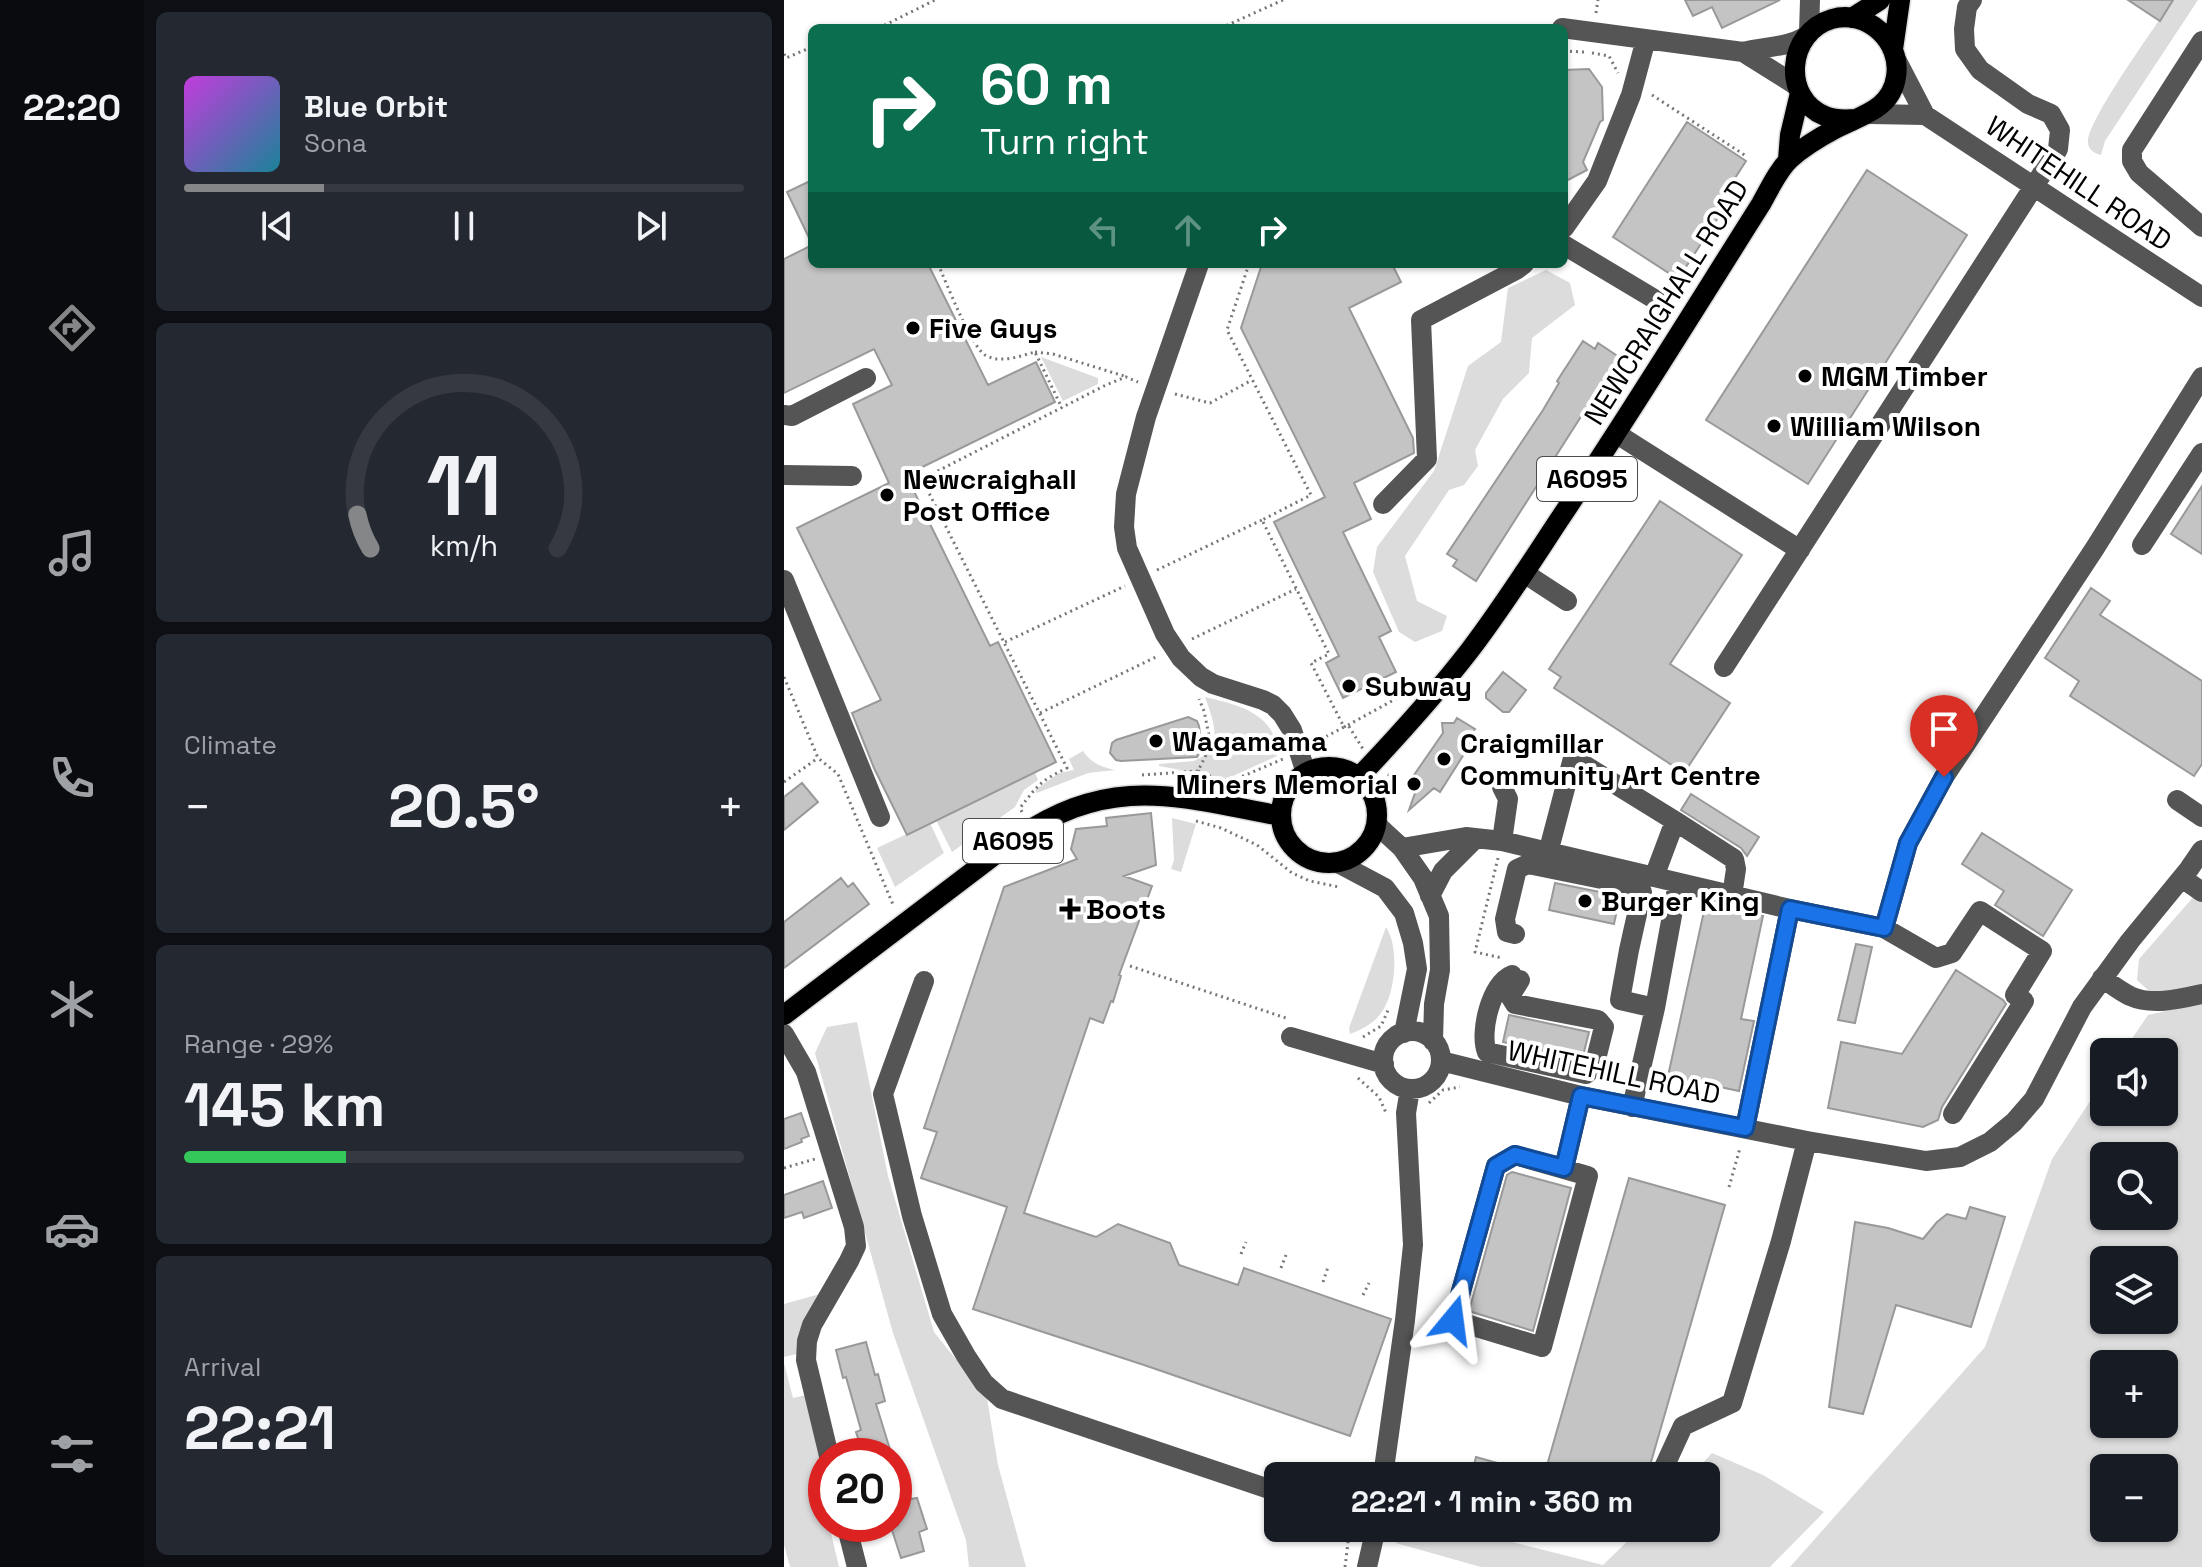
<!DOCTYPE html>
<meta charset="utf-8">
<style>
:root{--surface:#171b24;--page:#242831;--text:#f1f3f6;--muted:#9ea1a6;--line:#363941;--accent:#858687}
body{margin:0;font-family:"Space Grotesk",sans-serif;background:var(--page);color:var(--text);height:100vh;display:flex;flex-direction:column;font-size:30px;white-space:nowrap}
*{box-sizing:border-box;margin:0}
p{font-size:26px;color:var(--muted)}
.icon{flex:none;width:44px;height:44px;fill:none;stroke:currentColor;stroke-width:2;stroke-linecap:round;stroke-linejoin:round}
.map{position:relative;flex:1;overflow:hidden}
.sheet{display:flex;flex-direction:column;gap:12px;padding:12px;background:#0d0f14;width:640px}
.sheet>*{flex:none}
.top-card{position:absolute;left:24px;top:24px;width:760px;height:244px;border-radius:12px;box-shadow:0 2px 6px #0004;background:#0b6e4f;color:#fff;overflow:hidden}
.tools{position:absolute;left:1306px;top:1038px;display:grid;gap:16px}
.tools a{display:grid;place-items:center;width:88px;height:88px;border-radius:12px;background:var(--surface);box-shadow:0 2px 6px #0004;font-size:40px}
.speed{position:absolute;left:24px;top:1438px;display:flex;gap:16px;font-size:40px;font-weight:700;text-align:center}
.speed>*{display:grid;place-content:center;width:104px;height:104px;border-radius:50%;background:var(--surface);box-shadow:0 2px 6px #0004;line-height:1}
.speed .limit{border:12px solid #d22;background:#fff;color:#111}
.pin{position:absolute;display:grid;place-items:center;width:68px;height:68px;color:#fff;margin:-82px -34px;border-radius:50% 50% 50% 0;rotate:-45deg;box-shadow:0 0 8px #0007}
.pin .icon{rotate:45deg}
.me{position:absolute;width:88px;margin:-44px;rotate:16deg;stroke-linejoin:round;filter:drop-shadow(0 0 6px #0008)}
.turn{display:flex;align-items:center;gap:28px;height:168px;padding:0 40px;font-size:36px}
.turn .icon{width:104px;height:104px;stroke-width:2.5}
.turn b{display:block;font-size:56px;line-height:68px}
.lanes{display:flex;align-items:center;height:76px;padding:0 40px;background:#0003;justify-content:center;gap:40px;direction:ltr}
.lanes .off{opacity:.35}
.big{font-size:60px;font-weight:800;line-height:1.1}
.sheet .tile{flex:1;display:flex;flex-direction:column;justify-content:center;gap:12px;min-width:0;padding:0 28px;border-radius:12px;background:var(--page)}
.sheet .dial{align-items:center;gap:0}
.dial svg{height:208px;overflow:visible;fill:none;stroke:var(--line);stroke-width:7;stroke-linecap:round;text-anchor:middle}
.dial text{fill:var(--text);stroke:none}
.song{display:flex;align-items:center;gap:24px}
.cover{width:96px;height:96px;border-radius:12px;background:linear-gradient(135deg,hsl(290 70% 55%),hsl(190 70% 35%))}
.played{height:8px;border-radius:4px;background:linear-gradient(90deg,var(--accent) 25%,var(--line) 25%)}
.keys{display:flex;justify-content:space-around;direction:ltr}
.heat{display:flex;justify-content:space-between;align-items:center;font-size:44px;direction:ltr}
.charge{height:12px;border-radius:6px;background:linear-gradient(90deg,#34c759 29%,var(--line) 0)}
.trip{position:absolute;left:480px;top:1462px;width:456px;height:80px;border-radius:12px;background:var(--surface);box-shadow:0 2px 6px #0004;font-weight:800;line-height:80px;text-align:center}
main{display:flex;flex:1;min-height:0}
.menu{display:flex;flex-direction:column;width:144px;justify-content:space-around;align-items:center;background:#090b0e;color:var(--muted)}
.menu .icon{width:56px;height:56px}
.menu .current{color:var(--accent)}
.menu b{font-size:36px;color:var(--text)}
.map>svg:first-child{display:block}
</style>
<main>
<nav class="menu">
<b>22:20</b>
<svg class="icon current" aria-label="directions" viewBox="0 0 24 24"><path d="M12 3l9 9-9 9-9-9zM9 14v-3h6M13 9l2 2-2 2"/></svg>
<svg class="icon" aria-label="music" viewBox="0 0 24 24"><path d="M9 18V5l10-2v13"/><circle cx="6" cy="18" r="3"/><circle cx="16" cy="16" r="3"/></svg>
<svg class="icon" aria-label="phone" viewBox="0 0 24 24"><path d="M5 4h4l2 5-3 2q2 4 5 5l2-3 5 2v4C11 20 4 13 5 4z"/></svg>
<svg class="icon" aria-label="climate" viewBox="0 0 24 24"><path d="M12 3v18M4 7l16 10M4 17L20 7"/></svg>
<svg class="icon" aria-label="car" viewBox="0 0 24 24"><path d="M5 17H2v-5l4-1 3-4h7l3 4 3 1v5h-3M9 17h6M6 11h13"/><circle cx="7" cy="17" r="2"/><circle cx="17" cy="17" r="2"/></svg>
<svg class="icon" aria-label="filters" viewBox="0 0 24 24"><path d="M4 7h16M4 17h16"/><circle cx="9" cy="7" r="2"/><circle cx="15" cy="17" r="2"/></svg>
</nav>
<section class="sheet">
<div class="tile">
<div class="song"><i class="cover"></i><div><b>Blue Orbit</b><p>Sona</p></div></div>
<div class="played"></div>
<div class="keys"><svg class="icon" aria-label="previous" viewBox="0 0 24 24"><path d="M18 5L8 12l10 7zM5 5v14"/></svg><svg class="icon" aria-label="pause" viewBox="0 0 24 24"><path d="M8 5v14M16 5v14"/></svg><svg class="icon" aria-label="next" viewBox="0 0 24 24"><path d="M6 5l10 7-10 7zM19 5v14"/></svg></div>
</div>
<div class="tile dial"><svg viewBox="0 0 100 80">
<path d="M14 69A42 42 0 1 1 86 69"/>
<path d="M14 69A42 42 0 0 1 9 56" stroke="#858687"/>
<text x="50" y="56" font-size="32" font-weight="700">11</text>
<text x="50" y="72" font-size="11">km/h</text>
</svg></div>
<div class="tile"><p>Climate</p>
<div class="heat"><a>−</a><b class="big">20.5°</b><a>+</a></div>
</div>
<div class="tile"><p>Range · 29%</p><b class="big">145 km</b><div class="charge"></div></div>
<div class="tile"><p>Arrival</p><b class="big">22:21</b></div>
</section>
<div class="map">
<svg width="1418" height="1567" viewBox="0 0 1418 1567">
<rect width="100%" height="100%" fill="#fff"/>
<path fill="#dcdcdc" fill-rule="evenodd" d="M1389,0h25l-93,141 -4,14c-6,-2 -12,-4 -13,-12 -3,-20 70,-120 85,-143z
M762,270l24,13 5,22 -43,33 -3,35 -26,26 -28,51 3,16 -14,19 -15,5 -44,66 12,45 30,15 -5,15 -27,11 -16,-10 -26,-60 4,-25 57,-76 34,-105 33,-24 7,-54z
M257,357l57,21v6l-35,17z
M421,697c34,8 73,17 72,59l-53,24 -24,-9h-14l-27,-5v-2l35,-3 18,-10c7,-17 -1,-37 -7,-54z
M299,751c8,12 18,16 32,19l-27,3 -51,20 -2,-3 24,-17 15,-3 -5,-11z
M251,772l3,8 -14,10 -9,17 -63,45 -16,-32z
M388,818l24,6 -15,48 -10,-3 3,-9z
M146,823l14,30 -49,34 -18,-39z
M1412,894l6,5v86l-25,6 -27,1 -13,-12 2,-21z
M602,927c14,21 10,72 -9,91 -8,8 -17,12 -27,16l-1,-6z
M1418,1003v564h-412l195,-220 67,-188 52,-79v32h60v-60h-41l25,-37zM1320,1156h60v60h-60zM1320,1260h60v60h-60zM1320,1364h60v60h-60zM1320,1468h60v60h-60z
M73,1022l31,154 46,156 53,66 11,67 28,102h-57l-3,-27 -73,-207 -78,-280 12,-26z
M36,1294l-23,60 -13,3v-53z
M0,1363l9,35 17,-4 16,65v65h17l1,5 -13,4 8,34h-49l-6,-22z
M928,1453l51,22 61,37 -54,55h-289l-85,-24 2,-15h59l146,37 38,-37h65v-52h-15z"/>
<path fill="#c4c4c4" stroke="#999" stroke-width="2" d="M901,0h95l-58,28 -10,-21 -19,9z
M1344,0h45l-13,21z
M805,69l13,18 1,33 -3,2 -17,40 4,8 -23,12v-112z
M903,122l59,39 -25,39 6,4 -49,75 -65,-42z
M1083,170l100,65 -159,249 -102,-64z
M28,180v64l-25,-52z
M28,245v19h116l60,121 48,-23 19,40 -149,73 84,171 8,-4 58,120 -149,73 -33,-67 -22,-55 29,-13 -84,-172 92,-45 -36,-79 39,-19 -18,-36 -90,44v-134z
M478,264h130l9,18 -52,26 64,130 1,15 -60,30 17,36 -28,13 48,99 -12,6 17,35 -53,26 -17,-35 13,-7 -65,-134 51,-25 -84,-169z
M799,341l12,8 3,-6 21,14 -143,224 -23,-15 4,-6 -10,-6 96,-144 16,-27 -2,-2z
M1418,486v68l-31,-20z
M876,501l82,54 -72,109 60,39 -46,70 -130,-85 7,-11 -12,-8z
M1307,588l19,13 -10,14 102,66v83l-8,12 -124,-80 9,-15 -34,-23z
M719,672l23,18 -17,22h-6l-17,-14v-5z
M404,717l9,4 2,5 3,23 -5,8 -76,4 -5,-1 -6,-7 2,-10 4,-3z
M673,718l18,11 -4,5 8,5 -9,15 -4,-3 -26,41 -6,-4 -25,22 11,-31 -6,-4 29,-42 -1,-10h12z
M18,783l16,19 -34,28v-33z
M907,794l68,43 -12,19 -6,-8 -60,-38z
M367,813l5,52 -32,11 28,10 -33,89 2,1 -8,26 -2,-1 -8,22 -13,-5 -66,195 72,24 22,-13 52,19 9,22 59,20 6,-17 147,51 -41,117 -206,-71 -171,-56 34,-102 -86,-29 16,-46 -13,-4 80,-241 73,-28 -6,-10 5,-20 31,-3 -1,-8z
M1198,833l90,57 -29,46 -48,-31 9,-14 -42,-27z
M57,878l7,9 5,-4 16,21 -85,64v-46z
M771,883l65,13 -6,28 -65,-14z
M922,902l57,14 -22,103 13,2 -15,70 -71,-15z
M1072,944l16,3 -17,76 -17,-3z
M1172,970l47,30 3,4 -64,103 -4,13 -15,7 -95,-19 13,-66 61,12z
M725,1015l80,17 -7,28 -79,-18z
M17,1113l8,23 -8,3 1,3 -18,7v-30z
M728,1172l59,16 -38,143 -64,-20 38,-136z
M845,1178l96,27 -78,271h-103z
M39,1181l9,27 -28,10 -2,-6 -18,6v-23z
M1186,1207l35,10 -34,110 -75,-22 -33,109 -34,-7 26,-185 33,6 35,11 14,-17 10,-8 19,5z
M82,1342l9,33 3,-1 7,27 -9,3 16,52h-28l-8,-24 5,-2 -15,-53 -3,1 -7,-28z
M110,1456h4l13,43 6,-1 10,31 -8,3 5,19 -23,7 -10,-31 7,-2 -4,-12z
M692,1457l53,15 -1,4h-57z"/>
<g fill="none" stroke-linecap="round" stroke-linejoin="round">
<defs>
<path id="major" d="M1068,18l28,-18
M1109,49l7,-49
M1004,160l2,-25 10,-42
M497 815a48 48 0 1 1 96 0a48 48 0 1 1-96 0Z
M575,777c39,-41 77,-83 111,-127 32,-42 60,-86 89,-130 70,-104 135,-210 202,-316 8,-14 17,-34 29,-45 13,-12 30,-22 45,-30 26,-14 56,-19 61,-52 6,-36 -29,-68 -64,-58 -45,13 -51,79 -7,97 10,4 19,4 30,3
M0,1015l229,-174c97,-68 161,-45 268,-25"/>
</defs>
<use href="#major" stroke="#dbdbdb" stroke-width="23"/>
<path stroke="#777" stroke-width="3" stroke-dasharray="2 4" stroke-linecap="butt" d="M812,13l2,-13
M95,28l56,-28
M437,28l62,-28
M780,51l20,1
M808,53l17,3 9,17
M0,54l2,4 26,-11
M868,95l94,61
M154,264c8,18 33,82 47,91 15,9 35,1 50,-3l27,56
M465,264l-22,66 84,165 -49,25 67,134 -18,9 33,64 -30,16
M251,352l18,2 71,22
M391,394l35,9 42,-23
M373,570l105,-50
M408,639l104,-50
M221,642l120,-56
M0,677l34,81 20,16 56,133
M256,713l116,-56
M564,725l55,-30
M560,727l4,-2 15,24
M414,771l29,12 56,-24
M604,774l6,5
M358,775l56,-4 13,-26 -7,-34 -5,-12
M0,782l34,-24
M238,812l-2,-4c18,-23 20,-27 47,-40l-145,-289 184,-94 20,-8 12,5
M412,821l25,7 36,17 35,28 18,8 29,6
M714,858l-23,94 27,6
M346,966l156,52
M579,1037l18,-11 8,-18
M574,1078l21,19 8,18
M645,1103l14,-13 17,-3
M0,1168l31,-9
M945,1187l11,-39
M457,1254l5,-12
M497,1268l5,-13
M539,1282l5,-15
M579,1295l6,-12
M561,1567l4,-33 4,-6"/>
<path stroke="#555" stroke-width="20" d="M778,28l181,24c22,-6 42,-4 62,-15
M1025,33l1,-33
M1418,41l-70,109v11l7,12 63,54
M959,52l54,34
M1113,61l28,54
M1086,114l55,1 277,182
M780,228l33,-47 34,-86 15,-56
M780,245l92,55
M415,264l-53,153 -20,77 -2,33 3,21 38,86 16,24 20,19 12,7 50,16 10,5 9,9 10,16 14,43
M0,415l8,1 74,-38
M833,434l183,116
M0,475l68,1
M599,504l44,-45 -6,-139 95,-50 8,-6
M1358,545l60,-92
M740,573l43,28
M0,580l96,237
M940,667l334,-518 2,-19 -9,-16 -23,-10 -48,-34 -15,-21 -1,-20 3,-22 5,-7
M718,787l6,12 -6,42
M1393,800l25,17
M891,821l59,38 2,10 -4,27
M593,825l25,23 21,30 16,38 1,54 -6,34 -1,37
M618,848l64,-11 36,4 288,68 94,19 52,30 16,-5 28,-42 62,40 -27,44 9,6 -71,113
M764,853l25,-95 102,63 -21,56
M554,863l47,25 19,25 9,30 4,26 -13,64
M1398,878l20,14
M646,896l13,-25 33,-33
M1100,928l24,-85 36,-66 151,-229 107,-171
M731,934l-8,-2 -2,-13 12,-50 11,-5 108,22 6,6 -13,58 -9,50 35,8
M728,975c-21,8 -33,58 -25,77l99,22 8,-7 10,-40 -6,-7 -83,-16 -5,-8 10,-16
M1318,978c9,6 18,13 28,18 22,10 50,3 72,-2
M140,981l-41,113 29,122 30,98 24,42 18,27 18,16 276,93
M599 1060a29 29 0 1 1 58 0a29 29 0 1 1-58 0Z
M0,1034l22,38 48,155 2,19 -7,15 -37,64 -5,16 -1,19 23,96
M507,1037l93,27
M657,1061l140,35 226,45 119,20 34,-4 30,-15 24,-20 20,-23 48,-92 48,-66 59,-72 13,-19
M848,1107l23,-99 23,-125
M961,1128l45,-219
M731,1155l73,21 -46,171 -89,-27 43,-154z
M780,1168l17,-72
M599,1476l22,-156 8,-75 -7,-132 4,-24
M876,1476l23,-50 49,-23 49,-162 26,-100
M62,1524l11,43
M583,1567l9,-39"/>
<use href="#major" stroke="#000" stroke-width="20"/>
</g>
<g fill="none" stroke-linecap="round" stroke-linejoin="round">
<defs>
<path id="route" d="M669,1320l43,-154 19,-11 49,13 17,-72 164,32 45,-219 94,19 24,-85 36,-66"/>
</defs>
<use href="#route" stroke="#114b97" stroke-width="20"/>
<use href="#route" stroke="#1a73e8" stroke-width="14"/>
</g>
<g fill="#000" stroke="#fff" stroke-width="3">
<circle cx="129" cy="328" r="8"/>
<circle cx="1021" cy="376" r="8"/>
<circle cx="990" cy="426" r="8"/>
<circle cx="103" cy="495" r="8"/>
<circle cx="565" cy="686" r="8"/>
<circle cx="372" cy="741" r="8"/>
<circle cx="660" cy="759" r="8"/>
<circle cx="630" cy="784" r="8"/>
<circle cx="801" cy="901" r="8"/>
<path d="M282 897h8v8h8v8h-8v8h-8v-8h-8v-8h8z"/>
</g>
<g text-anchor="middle" stroke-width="8" stroke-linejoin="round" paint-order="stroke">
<g fill="#fff" stroke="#4c4c4c" stroke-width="2">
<rect x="753" y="457" width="100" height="44" rx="6"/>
<rect x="179" y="819" width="100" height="44" rx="6"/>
</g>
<g font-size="26" font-weight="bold" fill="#000">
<text x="803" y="488">A6095</text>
<text x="229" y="850">A6095</text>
</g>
<g font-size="28" fill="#000" stroke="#fff">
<text transform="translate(1295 183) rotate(34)" y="10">WHITEHILL ROAD</text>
<text transform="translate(882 302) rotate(-58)" y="10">NEWCRAIGHALL ROAD</text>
<text transform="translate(830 1072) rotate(12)" y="10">WHITEHILL ROAD</text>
</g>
<g font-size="28" font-weight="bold" fill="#000" stroke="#fff" text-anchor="start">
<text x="145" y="338">Five Guys</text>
<text x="1037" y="386">MGM Timber</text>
<text x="1006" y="436">William Wilson</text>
<text x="119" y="489">Newcraighall<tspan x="119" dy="32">Post Office</tspan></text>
<text x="581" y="696">Subway</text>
<text x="388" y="751">Wagamama</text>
<text x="676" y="753">Craigmillar<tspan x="676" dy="32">Community Art Centre</tspan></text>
<text x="614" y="794" text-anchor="end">Miners Memorial</text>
<text x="817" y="911">Burger King</text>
<text x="302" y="919">Boots</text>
</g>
</g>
</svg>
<div class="tools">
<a><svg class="icon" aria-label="sound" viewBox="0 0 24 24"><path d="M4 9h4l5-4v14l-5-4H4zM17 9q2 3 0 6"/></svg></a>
<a><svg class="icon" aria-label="search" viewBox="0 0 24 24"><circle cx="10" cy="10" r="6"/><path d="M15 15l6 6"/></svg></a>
<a><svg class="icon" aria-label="layers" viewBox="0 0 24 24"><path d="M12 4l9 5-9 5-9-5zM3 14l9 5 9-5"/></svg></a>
<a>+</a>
<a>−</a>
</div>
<div class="speed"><div class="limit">20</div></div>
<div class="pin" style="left:1160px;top:777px;background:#d93025"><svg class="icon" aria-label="arrive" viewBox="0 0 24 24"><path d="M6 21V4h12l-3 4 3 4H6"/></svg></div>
<svg class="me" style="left:669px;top:1320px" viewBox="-20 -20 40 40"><path d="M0-17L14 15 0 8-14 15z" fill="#1a73e8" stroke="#fff" stroke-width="4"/></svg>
<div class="trip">22:21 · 1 min · 360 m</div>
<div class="top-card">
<div class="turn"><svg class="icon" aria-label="right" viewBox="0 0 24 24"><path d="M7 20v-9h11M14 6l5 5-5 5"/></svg><div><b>60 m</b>Turn right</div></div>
<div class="lanes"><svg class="icon off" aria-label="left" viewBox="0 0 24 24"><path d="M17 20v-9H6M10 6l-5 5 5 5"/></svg><svg class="icon off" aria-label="ahead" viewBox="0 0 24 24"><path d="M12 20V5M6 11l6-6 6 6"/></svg><svg class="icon" aria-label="right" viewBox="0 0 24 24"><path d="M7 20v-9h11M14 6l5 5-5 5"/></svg></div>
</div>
</div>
</main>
